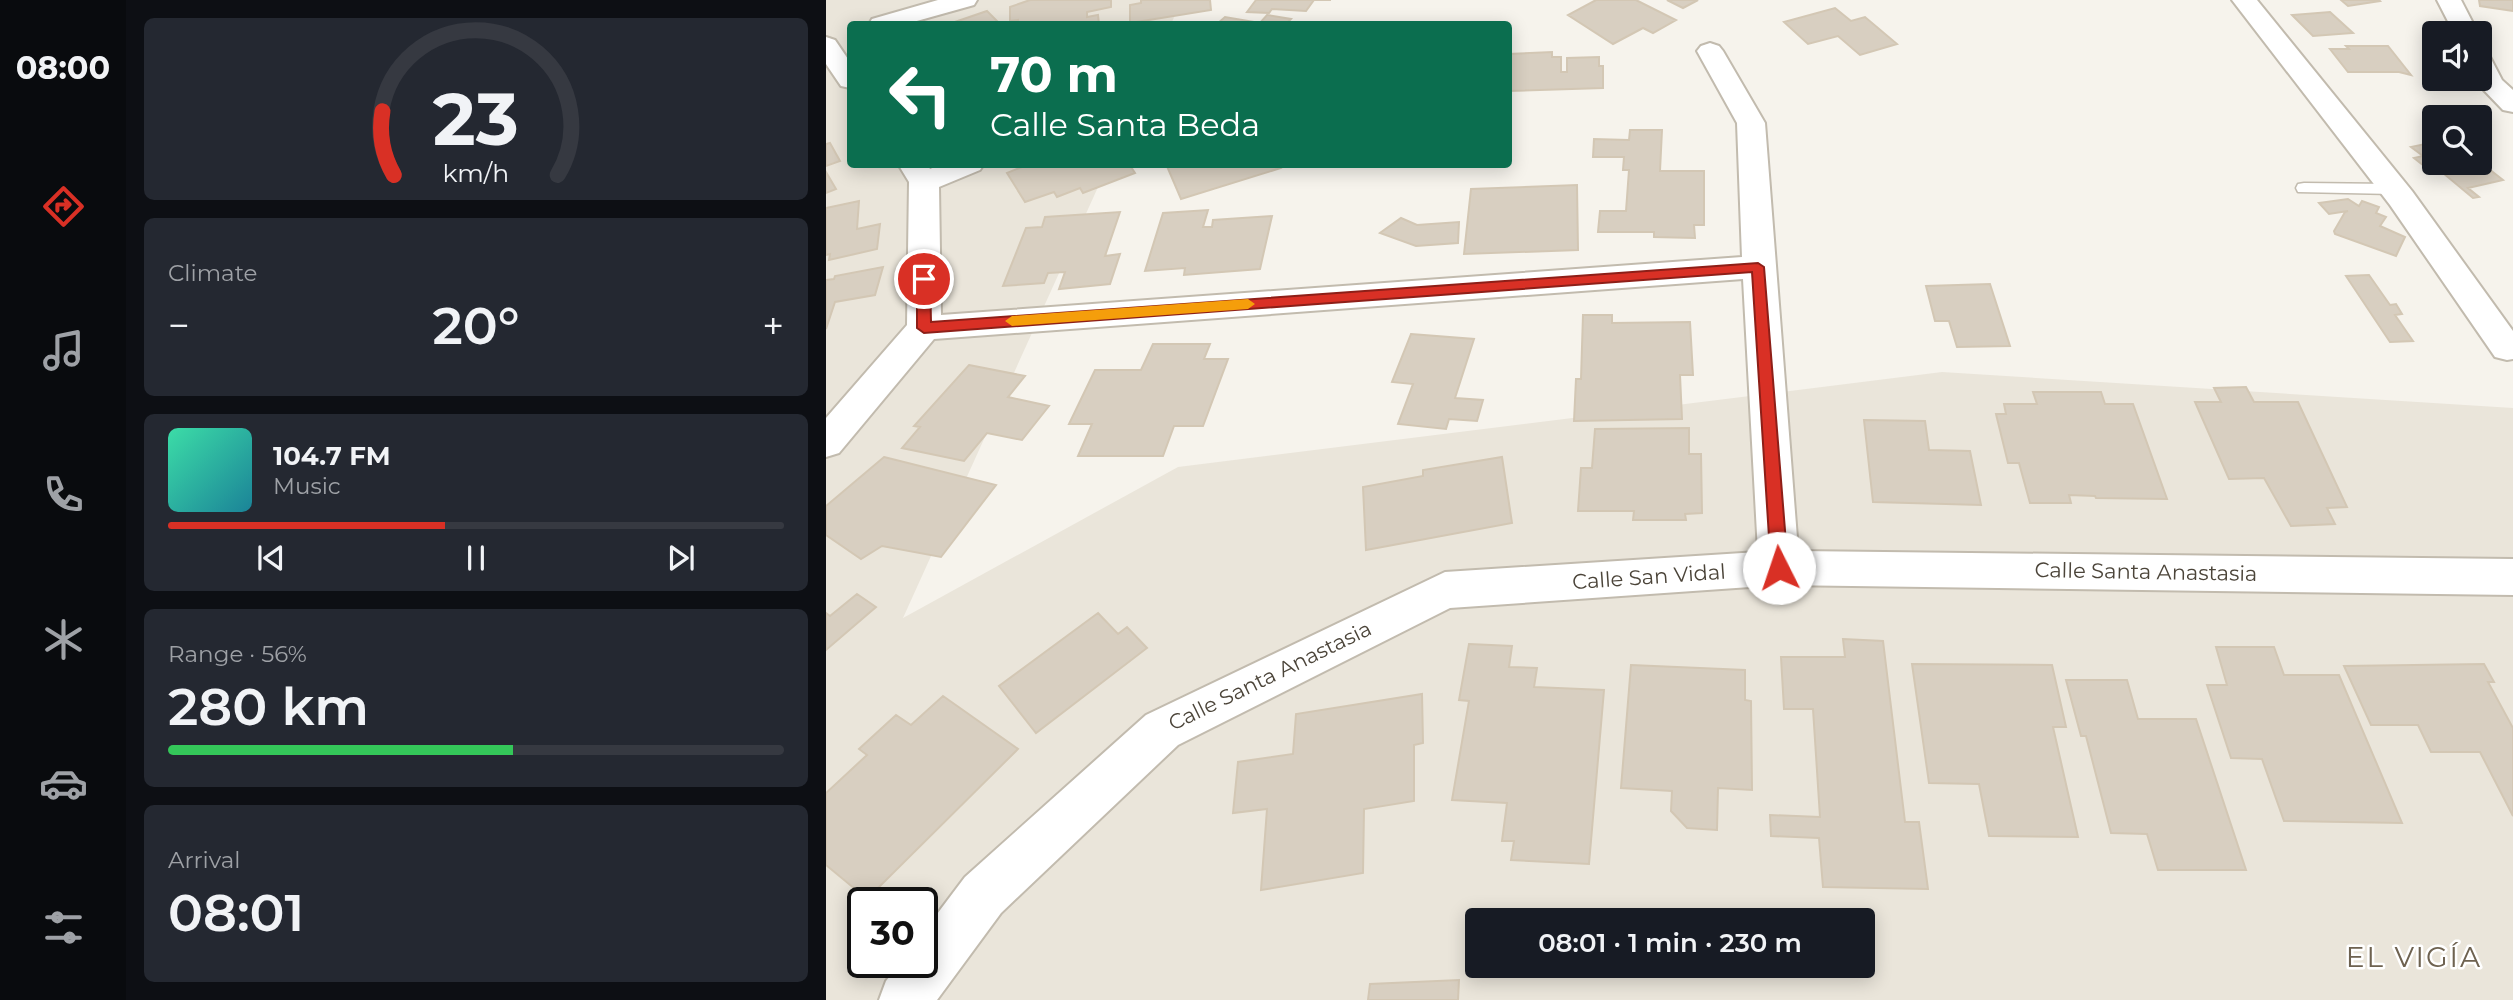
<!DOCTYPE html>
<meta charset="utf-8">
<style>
:root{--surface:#171b24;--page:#242831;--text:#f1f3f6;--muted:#9ea1a6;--line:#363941;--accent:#d93025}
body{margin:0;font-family:Montserrat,sans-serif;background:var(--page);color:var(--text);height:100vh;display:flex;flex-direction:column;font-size:26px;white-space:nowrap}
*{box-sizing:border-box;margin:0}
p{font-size:23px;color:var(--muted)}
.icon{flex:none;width:38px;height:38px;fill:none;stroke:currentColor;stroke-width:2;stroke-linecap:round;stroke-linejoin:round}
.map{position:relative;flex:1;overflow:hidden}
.sheet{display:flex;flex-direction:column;gap:18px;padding:18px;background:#0d0f14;width:700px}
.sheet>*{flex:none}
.guide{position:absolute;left:21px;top:21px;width:665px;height:147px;border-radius:7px;box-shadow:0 4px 18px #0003;background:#0b6e4f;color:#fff;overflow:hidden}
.tools{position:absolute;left:1596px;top:21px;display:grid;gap:14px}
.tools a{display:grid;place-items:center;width:70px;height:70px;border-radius:7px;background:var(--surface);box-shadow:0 4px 18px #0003;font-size:35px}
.speed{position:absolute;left:21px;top:887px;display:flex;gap:14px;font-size:35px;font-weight:700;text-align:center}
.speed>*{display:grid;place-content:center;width:91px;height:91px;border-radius:50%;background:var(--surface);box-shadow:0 4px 18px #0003;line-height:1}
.speed .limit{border:4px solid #111;border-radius:10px;background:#fff;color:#111}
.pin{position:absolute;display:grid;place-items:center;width:60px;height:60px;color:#fff;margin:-30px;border:4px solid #fff;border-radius:50%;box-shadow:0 2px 7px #0007}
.me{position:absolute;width:77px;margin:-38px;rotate:356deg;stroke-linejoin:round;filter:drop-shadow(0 0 5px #0008)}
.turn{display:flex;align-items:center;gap:24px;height:147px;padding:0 28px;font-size:32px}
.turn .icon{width:91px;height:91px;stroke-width:2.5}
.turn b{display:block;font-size:49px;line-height:60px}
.big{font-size:52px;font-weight:600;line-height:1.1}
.sheet .widget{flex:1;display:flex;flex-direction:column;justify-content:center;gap:10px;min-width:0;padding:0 24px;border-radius:10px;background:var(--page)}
.sheet .dial{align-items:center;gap:0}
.dial svg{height:182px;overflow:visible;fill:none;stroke:var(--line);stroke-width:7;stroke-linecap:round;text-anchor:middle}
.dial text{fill:var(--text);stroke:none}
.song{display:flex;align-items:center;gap:21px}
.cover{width:84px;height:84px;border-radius:10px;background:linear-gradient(135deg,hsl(160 70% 55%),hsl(190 70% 35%))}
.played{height:7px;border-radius:4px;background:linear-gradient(90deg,var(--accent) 45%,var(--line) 45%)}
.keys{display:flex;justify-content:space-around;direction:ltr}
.heat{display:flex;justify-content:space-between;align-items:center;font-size:38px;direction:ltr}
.charge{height:10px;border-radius:5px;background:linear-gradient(90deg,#34c759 56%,var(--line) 0)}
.trip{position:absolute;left:639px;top:908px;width:410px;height:70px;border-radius:7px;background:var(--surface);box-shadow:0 4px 18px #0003;font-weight:600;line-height:70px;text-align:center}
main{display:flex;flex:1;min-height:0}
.tab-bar{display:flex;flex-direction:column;width:126px;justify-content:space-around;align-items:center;background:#090b0e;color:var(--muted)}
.tab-bar .icon{width:49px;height:49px}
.tab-bar .active{color:var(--accent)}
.tab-bar b{font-size:32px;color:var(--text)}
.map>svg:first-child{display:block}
</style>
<main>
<nav class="tab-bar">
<b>08:00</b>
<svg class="icon active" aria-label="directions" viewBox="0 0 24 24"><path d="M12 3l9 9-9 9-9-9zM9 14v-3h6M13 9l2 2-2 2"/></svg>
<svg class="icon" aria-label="music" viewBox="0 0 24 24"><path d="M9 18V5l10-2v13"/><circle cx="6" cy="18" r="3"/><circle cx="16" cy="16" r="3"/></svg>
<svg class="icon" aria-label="phone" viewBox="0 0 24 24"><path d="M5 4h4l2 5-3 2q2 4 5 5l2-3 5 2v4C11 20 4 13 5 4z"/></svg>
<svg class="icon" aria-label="climate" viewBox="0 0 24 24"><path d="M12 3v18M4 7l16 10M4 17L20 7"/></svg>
<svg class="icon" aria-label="car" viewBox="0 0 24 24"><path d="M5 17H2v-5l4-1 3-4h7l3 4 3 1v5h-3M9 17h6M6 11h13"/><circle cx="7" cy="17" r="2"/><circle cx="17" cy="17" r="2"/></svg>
<svg class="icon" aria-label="filters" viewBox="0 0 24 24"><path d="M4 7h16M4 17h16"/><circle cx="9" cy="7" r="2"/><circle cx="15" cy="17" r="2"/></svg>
</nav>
<section class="sheet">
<div class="widget dial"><svg viewBox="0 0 100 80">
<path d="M14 69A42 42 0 1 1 86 69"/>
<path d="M14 69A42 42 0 0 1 9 41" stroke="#d93025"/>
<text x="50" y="56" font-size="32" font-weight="700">23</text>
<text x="50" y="72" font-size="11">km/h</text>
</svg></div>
<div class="widget"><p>Climate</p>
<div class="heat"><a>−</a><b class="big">20°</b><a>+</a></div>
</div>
<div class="widget">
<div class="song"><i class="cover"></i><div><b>104.7 FM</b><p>Music</p></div></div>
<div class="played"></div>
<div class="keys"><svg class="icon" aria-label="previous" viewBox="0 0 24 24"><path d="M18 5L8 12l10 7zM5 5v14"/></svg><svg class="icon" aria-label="pause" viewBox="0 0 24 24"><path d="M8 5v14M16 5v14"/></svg><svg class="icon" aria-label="next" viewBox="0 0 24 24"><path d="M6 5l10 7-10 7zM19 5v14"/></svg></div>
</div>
<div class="widget"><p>Range · 56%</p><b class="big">280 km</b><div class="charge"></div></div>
<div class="widget"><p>Arrival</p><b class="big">08:01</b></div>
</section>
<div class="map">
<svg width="1687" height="1000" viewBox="0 0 1687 1000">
<rect width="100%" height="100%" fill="#f6f3ec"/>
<path fill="#eae5da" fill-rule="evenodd" d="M0,0h356l-11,24h-321v140l258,1 -205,453 275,-151 764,-95 571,36v592h-1687zM37,903h59v59h-59zM651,920h385v46h-385z"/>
<path fill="#d8cfc1" stroke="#d3c7b4" stroke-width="2" d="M204,0h81v7l-24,5v5l11,-2 1,9h-81v-4l-8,1v-14z
M315,0h69l1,10 -81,13v-18l11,-2z
M430,0h75h-17l-8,11 -34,-2 -3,4 -22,-1z
M770,0h40l40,20 -23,13 -10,-5 -30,16 -45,-29z
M841,0h31l-15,8z
M1515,0h38l1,1 -32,5z
M1653,0h34v11l-33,-5z
M1009,8l16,13 14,-4 32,27 -37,11 -22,-19 -30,8 -24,-22z
M161,11l13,13h-51z
M1504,12l23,21 -40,3 -21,-21z
M441,15l24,4 -5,5h-69l8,-7 35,6z
M1520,46h42l23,29 -12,-3h-51l-18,-23h19z
M726,52v5h9v15h6v-14l32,-1v9h4v22l-95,3v-37z
M804,130h32l-2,41h44v54h-10l1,13 -41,-1v-5h-56l2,-21h26l3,-41h-6l1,-13h-31l1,-18 35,1z
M4,143l10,18 -14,5v-22z
M1604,143l4,3v17l46,-1 23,18 -35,8 11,9 -6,1 -36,-30 -8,2 -15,-12 9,-2 -12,-9z
M203,164h100l6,9 -52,20 -3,-5 -23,9 -3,-5 -29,10 -18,-29z
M340,164h113l2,4 -100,31z
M0,172l10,17 -10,4z
M751,185l1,65 -114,4 7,-65z
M1522,199l11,7 3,-5 17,6 -3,6 10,4 -6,9 25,11 -9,19 -61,-22 -1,-3 11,-19 3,-1 -19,3 -10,-11z
M33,201l-2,28 23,-5 -3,25 -48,11 1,-6 -4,1v-47z
M382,210l-5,17h9l1,-7 59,-4 -12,53 -76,6 1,-7 -40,3 18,-58z
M294,212l-15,44 15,-2 -10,30 -51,5 6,-17 -17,1 -4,10 -41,3 23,-58 16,-1 3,-10z
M575,218l16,7 42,-3 -1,21 -42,3 -36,-13z
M57,267l-8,28 -40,7 -9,27v-49l8,-1 1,-3z
M1543,275l21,30 6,-1 6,10 -7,1 18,26 -23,1 -44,-66z
M1164,284l20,62 -53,1 -8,-26h-14l-9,-35z
M757,315h29v8l78,-1 3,53h-13l2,44 -108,2 2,-42h5z
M585,334l63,5 -19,59 28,2 -6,21 -28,-2 -3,10 -48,-5 15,-40 -21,-2z
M327,344h57l-6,15h24l-25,67h-29l-11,30h-85l14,-32h-23l26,-54h46z
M143,365l56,11 -17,21 41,9 -27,34 -35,-7 -23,28 -62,-13 18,-21 -6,-1z
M1420,387l8,15h44l49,105 -20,1 8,16 -44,2 -27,-48 -35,1 -34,-77h26l-7,-14z
M1207,392h68l4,12h28l34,95 -71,-1 -1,-2 -26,-1 2,8h-41l-11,-40h-11l-12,-49h10l-2,-10h33z
M1038,420l61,1 4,29 41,1 11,54 -108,-3z
M863,428v26h12l1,59 -17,1 1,6h-53l1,-9h-56l3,-43h11l3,-39z
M58,457l112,28 -55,72 -59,-11 -21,13 -35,-24v-29z
M676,457l10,66 -146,27 -3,-63 60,-11v-6z
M31,594l19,13 -50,43v-37l4,3z
M272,613l20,21 9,-7 20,21 -111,85 -37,-47z
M1017,639l40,2 22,181h14l9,67 -105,-2 -4,-49 -48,-2 -1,-21 50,2 -7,-108h-29l-3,-52h64z
M643,644l43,2 -3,21 28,1 -3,19 70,3 -15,174 -78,-4 3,-19h-12l5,-38 -55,-3 17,-99 -10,-1z
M1390,647h58l10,28h55l63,148 -118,-2 -22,-62 -31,-1 -24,-73h20z
M1086,664l140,1 14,62h-13l25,110 -89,-1 -10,-52 -50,-1z
M1658,664l10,18h-6l25,46v88l-33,-64h-49l-13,-27h-47l-27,-59z
M805,665l114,5v30l6,1 1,89 -34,-2 -1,42 -30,-2 -16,-17 1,-20 -51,-3z
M1240,680h61l11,39h58l50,151h-88l-11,-36 -36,-1 -25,-97h-5z
M596,694l1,49 -9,2v56l-50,8 -1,64 -102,17 6,-81 -34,4 5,-51 55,-8 3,-40z
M117,696l75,53 -151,150 -41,-34v-72l41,-38 -8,-6 37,-34 15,10z
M633,980l-1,20h-90l2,-16z"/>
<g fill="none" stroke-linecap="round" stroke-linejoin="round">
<defs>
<path id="service" d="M1478,183l89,1 8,5 -8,5 -95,-2 -2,-4 2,-4z"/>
<path id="minor" d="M112,0h39l-3,5 -68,19h-37l3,-5z
M1406,0h25l155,191 101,140v28l-6,1 -12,-3 -105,-152z
M1611,0h24l17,33h-24z
M0,37l9,3 15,22v26l-9,-2 -15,-22z
M884,43l9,3 4,5 42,72 33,428 715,8v36l-734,-10 -329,23 -272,137 -177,168 -64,87h-58l7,-19 15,-19h21v-28l43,-57 181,-162 299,-143 313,-20 -15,-273 -809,60 -95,114 -13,4v-39l81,-93 2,-143 -11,-18h29l3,5 12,-5h42l-4,6 -41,17 2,128 801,-58 -5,-134 -40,-72 4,-5z
M1654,53l9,2 13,25 11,10v22l-10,-2 -25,-26 -3,-5h5z"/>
</defs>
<use href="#service" stroke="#c2bbae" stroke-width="3"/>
<use href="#minor" stroke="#c2bbae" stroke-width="4"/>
<use href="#service" fill="#fff" fill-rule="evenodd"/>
<use href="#minor" fill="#fff" fill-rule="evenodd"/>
</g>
<path fill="#d93025" stroke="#8d1f18" stroke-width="2" d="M932,263l6,4 24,301 -3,5 -6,2 -6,-2 -2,-5 -19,-296 -828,61 -7,-5v-49l7,-5 6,5 1,43z"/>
<path fill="#f59e0b" d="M422,299l7,5 -7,5 -236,17 -7,-5 7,-5z"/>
<g text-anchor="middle" stroke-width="5" stroke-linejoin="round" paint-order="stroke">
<g font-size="21" fill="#4b4439" stroke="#fff">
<text transform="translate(1320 572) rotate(1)" y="7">Calle Santa Anastasia</text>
<text transform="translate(823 577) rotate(-4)" y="7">Calle San Vidal</text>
<text transform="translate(444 676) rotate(-26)" y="7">Calle Santa Anastasia</text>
</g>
<g font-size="28" letter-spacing="2" fill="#6e6250" stroke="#fff">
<text x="1588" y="967">EL VIGÍA</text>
</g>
</g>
</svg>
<div class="tools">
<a><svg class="icon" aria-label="sound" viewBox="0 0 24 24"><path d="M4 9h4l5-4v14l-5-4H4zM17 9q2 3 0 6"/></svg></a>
<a><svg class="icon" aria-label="search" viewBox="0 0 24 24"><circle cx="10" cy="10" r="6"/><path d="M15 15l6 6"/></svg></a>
</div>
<div class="speed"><div class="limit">30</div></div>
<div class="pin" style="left:98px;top:279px;background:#d93025"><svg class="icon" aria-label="arrive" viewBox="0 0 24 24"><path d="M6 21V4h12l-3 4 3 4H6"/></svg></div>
<svg class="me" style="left:953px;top:568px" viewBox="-20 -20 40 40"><circle r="19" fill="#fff"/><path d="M0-13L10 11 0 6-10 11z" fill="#d93025"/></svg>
<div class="trip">08:01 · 1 min · 230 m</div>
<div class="guide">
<div class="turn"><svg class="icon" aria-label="left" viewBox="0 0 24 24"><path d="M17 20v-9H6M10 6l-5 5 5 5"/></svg><div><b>70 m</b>Calle Santa Beda</div></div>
</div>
</div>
</main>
